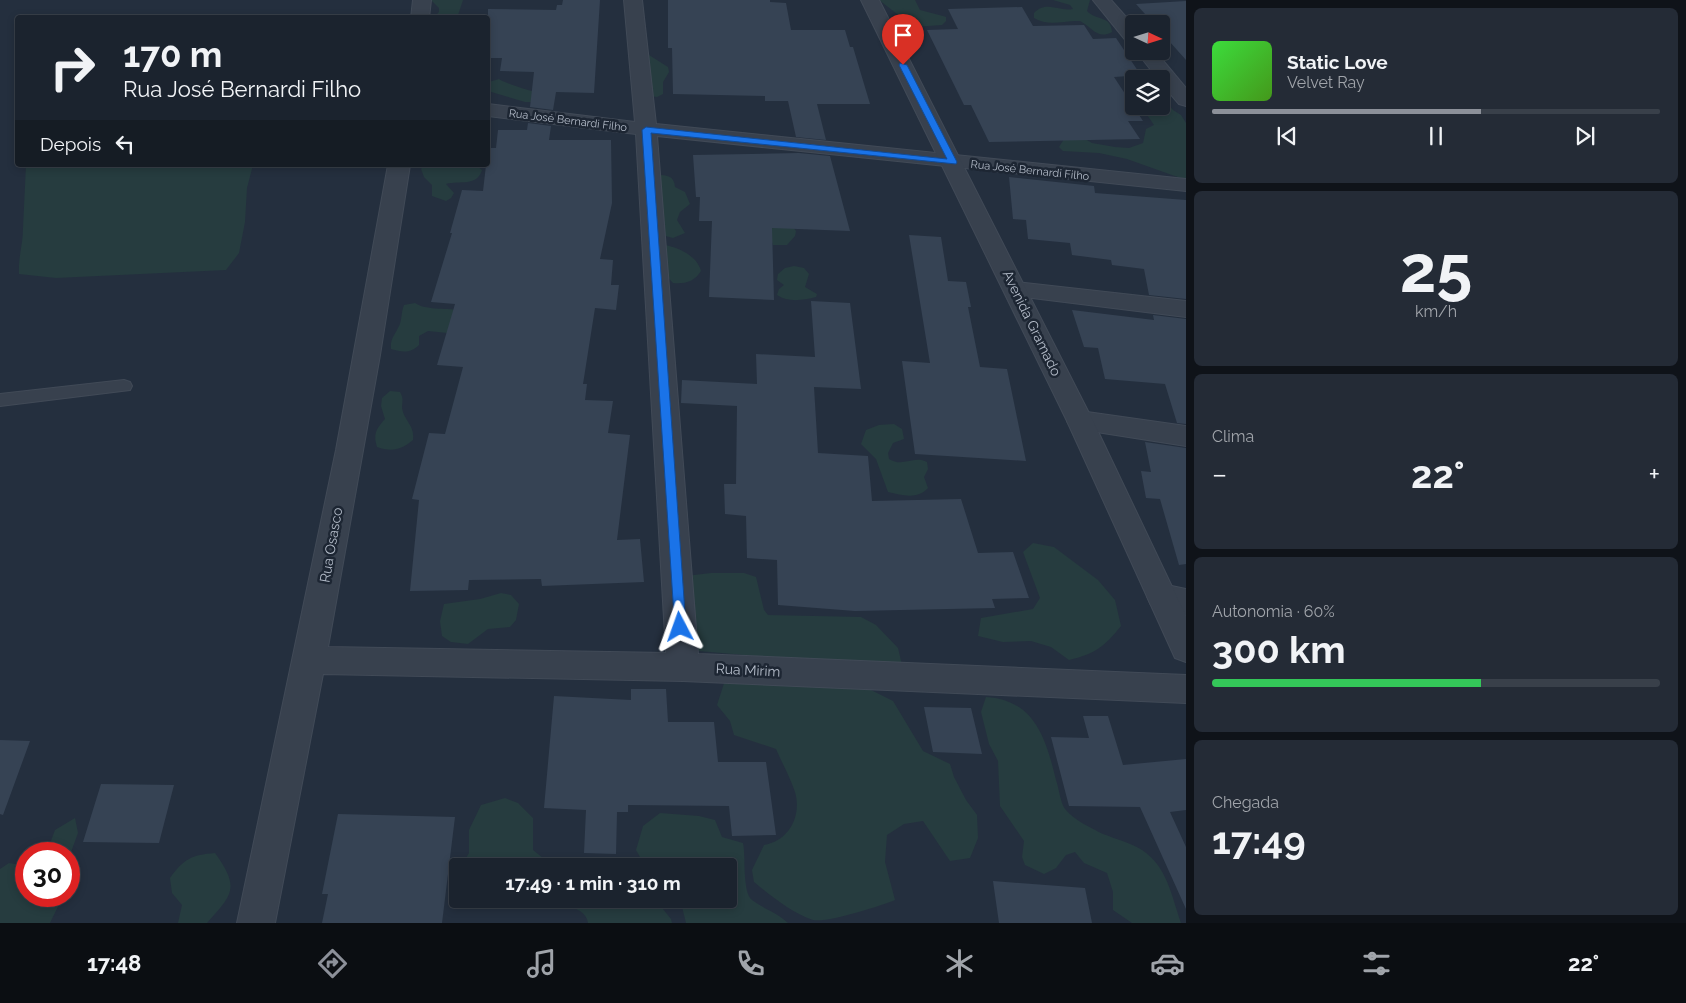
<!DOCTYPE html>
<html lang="pt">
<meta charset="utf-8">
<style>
:root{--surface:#1b232e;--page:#242b36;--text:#f1f3f6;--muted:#a0a4aa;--line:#39404a;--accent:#8c9099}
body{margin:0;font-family:Raleway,sans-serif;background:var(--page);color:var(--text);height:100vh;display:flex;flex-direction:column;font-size:19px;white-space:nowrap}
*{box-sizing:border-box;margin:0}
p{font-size:16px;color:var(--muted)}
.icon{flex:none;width:28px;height:28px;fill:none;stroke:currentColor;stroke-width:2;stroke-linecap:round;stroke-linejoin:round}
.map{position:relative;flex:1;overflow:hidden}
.side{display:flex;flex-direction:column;gap:8px;padding:8px;background:#0f1319;width:500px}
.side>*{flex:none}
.banner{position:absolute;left:15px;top:15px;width:475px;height:152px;border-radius:5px;box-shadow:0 2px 8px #0003,0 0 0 1px var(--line);background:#1b232e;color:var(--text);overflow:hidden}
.needle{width:32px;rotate:94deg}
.fabs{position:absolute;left:1125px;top:15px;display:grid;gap:10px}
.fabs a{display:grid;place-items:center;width:45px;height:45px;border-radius:5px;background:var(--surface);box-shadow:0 2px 8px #0003,0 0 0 1px var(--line);font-size:25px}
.speed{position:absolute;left:15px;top:842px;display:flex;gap:10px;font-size:25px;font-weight:700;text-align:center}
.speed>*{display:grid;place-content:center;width:65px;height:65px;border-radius:50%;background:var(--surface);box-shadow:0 2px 8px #0003,0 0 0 1px var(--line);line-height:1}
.speed .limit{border:8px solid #d22;background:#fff;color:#111}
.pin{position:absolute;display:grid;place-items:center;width:42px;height:42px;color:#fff;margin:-51px -21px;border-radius:50% 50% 50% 0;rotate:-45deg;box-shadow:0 0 5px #0007}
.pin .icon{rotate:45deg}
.me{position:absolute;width:55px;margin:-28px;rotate:356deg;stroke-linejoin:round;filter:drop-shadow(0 0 4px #0008)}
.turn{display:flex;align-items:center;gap:18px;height:105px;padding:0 25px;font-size:22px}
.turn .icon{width:65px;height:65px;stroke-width:2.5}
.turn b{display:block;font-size:35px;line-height:42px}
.then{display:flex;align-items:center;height:48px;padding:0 25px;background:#0003;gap:10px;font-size:19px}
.big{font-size:38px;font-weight:700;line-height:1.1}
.side .tile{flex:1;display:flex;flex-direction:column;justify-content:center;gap:8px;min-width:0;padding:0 18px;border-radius:8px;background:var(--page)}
.side .dial{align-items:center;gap:0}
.dial b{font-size:65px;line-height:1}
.song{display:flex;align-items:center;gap:15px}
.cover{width:60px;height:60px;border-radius:8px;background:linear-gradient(135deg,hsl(120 70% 55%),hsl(100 70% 35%))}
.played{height:5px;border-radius:2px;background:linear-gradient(90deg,var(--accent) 60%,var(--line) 60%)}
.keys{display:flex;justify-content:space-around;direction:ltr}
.heat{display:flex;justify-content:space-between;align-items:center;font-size:28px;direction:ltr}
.charge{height:8px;border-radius:4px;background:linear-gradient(90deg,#34c759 60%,var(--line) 0)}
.trip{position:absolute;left:449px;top:858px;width:288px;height:50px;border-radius:5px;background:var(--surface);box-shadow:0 2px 8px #0003,0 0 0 1px var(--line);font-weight:700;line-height:50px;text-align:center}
.menu{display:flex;height:80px;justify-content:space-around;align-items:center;background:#0b0e12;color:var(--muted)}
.menu .icon{width:35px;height:35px}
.menu .current{color:var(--accent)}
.menu b{font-size:22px;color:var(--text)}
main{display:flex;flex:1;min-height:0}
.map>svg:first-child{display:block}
</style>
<main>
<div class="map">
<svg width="1186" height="923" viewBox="0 0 1186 923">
<rect width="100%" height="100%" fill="#242f3e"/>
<path fill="#263c3f" d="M431,0h32l-6,18 -23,-1 5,-5v-4z
M879,0h36l5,10 23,6 3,1v4l-4,4 -28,2z
M1053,0h37l-3,11c9,10 24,4 25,21 -15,8 -20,-5 -32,-11 -16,-1 -31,6 -46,-3v-5c13,-13 24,-1 39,-4l-3,-4z
M643,55h6l19,12 1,5 -6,10v12l-6,3 -7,-1z
M499,79c3,3 33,13 38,13l1,10h-13l-37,-11 1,-9z
M1161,95l12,15 8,5 5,8v57l-59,-21 -28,-6 -36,-2 -4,-4 5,-8 16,-3 12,7 23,4 14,1 14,-5 3,-14 8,-4 -13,-19h20z
M26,165h227l-6,23 -2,34 -6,31 -13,17 -170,8 -37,-4c-1,-16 4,-30 4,-46 1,-21 2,-42 3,-63z
M424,165h52l6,5c-5,17 -22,10 -36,14l8,9 -3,5 -5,3 -14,-5v-11l-8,-8 -3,-8z
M657,175c11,0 17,1 18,12l10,5 5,12 -10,8 -3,8 8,13 -12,5 -11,-3z
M773,225l19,1 4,5 -1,5 -8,9h-14l-3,-8z
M665,245c15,3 32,11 36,26 -7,11 -16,13 -28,12l-9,-10z
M794,266l10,2 5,6 -4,13 12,7 -1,3c-13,3 -27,6 -39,-2l2,-6 5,-4 -7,-5 1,-6 7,-6z
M415,303c14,9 33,3 48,9l-15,21 -20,-2 -9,5v9c-9,9 -17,7 -28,4 -1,-11 4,-14 8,-23 3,-6 2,-14 5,-21z
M390,391l10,1c4,7 2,9 2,16 2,13 13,17 11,32 -12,10 -21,12 -36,7 -4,-13 -1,-18 8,-28l-4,-13 1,-8z
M894,424l8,5 2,10 -11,4 -5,10 1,6c14,9 24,-4 38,3l1,7 -4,8 4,11c-11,12 -26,7 -40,4l-12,-33 -15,-15 5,-14 13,-5z
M1033,543l21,4 44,33 17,20 6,26c-16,20 -26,28 -52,34l-18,-13 -20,-6 -28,1 -25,-6 3,-18 52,-9 7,-11 -17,-46z
M711,573h33l12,4 8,33 4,5 93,2 15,8 22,23 4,17 -31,1 -172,-15 -15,-10 -7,-64z
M501,593l10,2 8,9 -3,16 -6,7 -22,2 -20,15 -17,-2 -9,-6 -2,-15 4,-17 36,-5z
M726,677l137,9 30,15 30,50 27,13 4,13 12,23 11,15 1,23 -8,20 -20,3 -27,-40 -19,3 -17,11 -2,27 10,38c-15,6 -67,23 -82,20 -21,-7 -42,-24 -59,-38l-2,-12 12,-25c25,-4 38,-29 31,-53 -5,-15 -13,-29 -19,-43l-42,-14 -4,-14 -13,-16z
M986,697c49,3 60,42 70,83 3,8 4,22 9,29 9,11 26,19 38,25 13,5 28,9 39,16 25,16 30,47 39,73h-49l-19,-13v-18l-6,-19 -23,-10 -9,-11 -9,3 -10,13 -12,6 -19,-9 -3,-8 2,-16 -24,-35 -2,-45 -9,-17 -8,-32z
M505,798l13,5 15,15v32l10,8c14,-1 37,-3 47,8h-129l8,-13v-23l12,-25z
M660,813l39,3 16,4 7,17 21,6c3,13 -1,49 9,57 12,9 26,13 36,23h-102l-6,-24h48v-33h-83l-9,-16 7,-24z
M75,818l3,15 -7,19 4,15 -6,17v-30h-23l9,-24z
M215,853c25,35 18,41 -8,70h-29l4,-18 -10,-12 -2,-15c14,-19 21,-23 45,-25z
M9,863l17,3v30h37l-13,27h-50v-54z
M528,899h127l16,20 1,4h-84c-2,-21 -43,-19 -60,-24z"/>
<path fill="#364354" d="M563,0h37l-6,93 -38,-1 -3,18 -23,-3 4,-35 -34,-1 2,-13h-14v-49l68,1 1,-5h5z
M668,0h102v2l16,1 5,27h54l5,17h3l17,57h-53l9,36 -30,-3 -8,-36h-23v-5l-92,-2 -1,-46h-4z
M1186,1v59l-25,-28v-8h-7l-18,-20z
M1022,7l11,19 51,-1 9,14 23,-1 22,33h-12l3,5 -15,1 29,44h-15l12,18 -151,3 -18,-37h-7l-37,-75 31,-1 -10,-20z
M528,123l23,3 -2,14h62l1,63 -12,56 13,1 -2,25h8l-3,25 -21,-2 -12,76h4l-2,16 28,1 -5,32 22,2 -13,105 23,-1 4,43 -102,4 -1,-7 -72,1 -1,10 -58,1 9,-91 -7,-1 17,-66 16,1 18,-67 -26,-2 18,-61 -24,-2 21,-69h-2l12,-43 21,1 5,-43h8l2,-18h29z
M799,153l31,3 20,75 -78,-3 2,72 -65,-3 3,-76h-13l1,-24h-4l-3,-42z
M1009,177l85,9 1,7 91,7v99l-37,-4 -5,-26 -32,-4 -1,-5 -39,-5 -2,-12 -42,-4 -2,-19 -13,-1z
M909,235l32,2 7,44 18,1 5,25h-3l12,60 27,2 19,92 -111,-7 -13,-93 28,2z
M811,301l39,2 11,86 -47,-2 4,66 50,3 4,45 89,-2 17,54 35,-1 16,46 -37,1 3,9 -140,3 -77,-6 -1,-45 -30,-2 -1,-42 -21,-2 -1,-30h12l1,-78 -56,-3 1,-23 75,4 -1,-30 59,3z
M1072,310l82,10 -1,-5 33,4v105l-9,-1 -12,-39 -60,-5 -7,-31 -14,-1z
M1145,442l41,6v116l-7,1 -19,-66 -14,-1 -5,-27 10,1z
M631,689h35l2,33h46l4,40h48l10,73 -44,1 -3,-30 -101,-1v7h-11l-1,42 -32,-1 2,-43 -42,-2 10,-112 77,4z
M924,707l47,1 11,46 -49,-2z
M1083,716h25l15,49 63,-6v51l-16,2 16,35v62l-46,-102 -71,-1 -18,-69 38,1z
M0,740l30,1 -27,74 -3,-1z
M101,784l73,1 -15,58 -76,-1z
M338,814l117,3 -13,106h-120l6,-29h-6z
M993,881l92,7 7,35h-93z"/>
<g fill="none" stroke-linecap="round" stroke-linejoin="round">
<defs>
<path id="service" d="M124,380l6,2 2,4 -2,4 -130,16v-12z"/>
<path id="minor" d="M413,0h18l-2,18h-18z
M624,0h18l14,124 530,55v12l-529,-55 41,518 488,21v28l-503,-22 -360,-7 -48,249h-38l99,-473 52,-285h22l-30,190 -52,292 338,6 -30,-519 -148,-18v-12l147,18z
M1093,0h18l23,26v17l-7,-1z
M1136,51h19l31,37v18l-7,-2 -18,-21v-4h-3z
M1016,282l170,19v16l-178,-22 -4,-5 4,-5z
M1080,411l106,15v20l-115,-18 -4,-7 4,-7z
M1162,584l24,5v26l-35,-10 -4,-9 4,-9z"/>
<path id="tertiary" d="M861,0h18l214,421 93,195v46l-11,-4 -108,-237z"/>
</defs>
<use href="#service" stroke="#414a57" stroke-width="2"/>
<use href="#minor" stroke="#414a57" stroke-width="2"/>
<use href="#tertiary" stroke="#414a57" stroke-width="2"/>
<use href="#service" fill="#38414e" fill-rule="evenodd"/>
<use href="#minor" fill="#38414e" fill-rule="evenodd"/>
<use href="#tertiary" fill="#38414e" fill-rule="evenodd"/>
</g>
<path fill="#1a73e8" stroke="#114b97" d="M900,63l7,2 50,97 -1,2 -305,-31 35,494 -2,4h-9l-33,-501 4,-3 301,32 -48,-94z"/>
<g text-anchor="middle" stroke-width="5" stroke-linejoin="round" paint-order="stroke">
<g font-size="11" fill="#b4bcc9" stroke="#1d2633">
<text transform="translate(568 120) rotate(7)" y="4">Rua José Bernardi Filho</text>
<text transform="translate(1030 170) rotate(6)" y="4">Rua José Bernardi Filho</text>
</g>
<g font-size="14" fill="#b4bcc9" stroke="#1d2633">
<text transform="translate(1032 323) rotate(64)" y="5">Avenida Gramado</text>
<text transform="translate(331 545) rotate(-80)" y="5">Rua Osasco</text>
<text transform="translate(748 670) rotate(3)" y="5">Rua Mirim</text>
</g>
</g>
</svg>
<div class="fabs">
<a><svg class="needle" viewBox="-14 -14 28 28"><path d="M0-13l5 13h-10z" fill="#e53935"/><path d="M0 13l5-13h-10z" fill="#a0a4aa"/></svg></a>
<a><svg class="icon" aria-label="layers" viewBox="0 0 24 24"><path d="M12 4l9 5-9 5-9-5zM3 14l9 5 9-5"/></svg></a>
</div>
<div class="speed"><div class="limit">30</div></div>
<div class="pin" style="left:903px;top:65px;background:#d93025"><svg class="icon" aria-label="arrive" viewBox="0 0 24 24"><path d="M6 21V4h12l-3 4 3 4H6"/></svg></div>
<svg class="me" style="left:680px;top:627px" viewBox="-20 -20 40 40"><path d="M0-17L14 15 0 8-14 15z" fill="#1a73e8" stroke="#fff" stroke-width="4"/></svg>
<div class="trip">17:49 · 1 min · 310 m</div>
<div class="banner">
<div class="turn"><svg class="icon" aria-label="right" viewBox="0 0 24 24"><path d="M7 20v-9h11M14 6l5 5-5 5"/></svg><div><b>170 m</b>Rua José Bernardi Filho</div></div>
<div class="then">Depois<svg class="icon" aria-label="left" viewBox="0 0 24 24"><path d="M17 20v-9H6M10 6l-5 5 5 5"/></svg></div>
</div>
</div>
<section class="side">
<div class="tile">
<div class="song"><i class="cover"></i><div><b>Static Love</b><p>Velvet Ray</p></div></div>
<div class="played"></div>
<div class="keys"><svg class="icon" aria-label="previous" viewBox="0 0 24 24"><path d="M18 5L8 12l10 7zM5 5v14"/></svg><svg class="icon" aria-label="pause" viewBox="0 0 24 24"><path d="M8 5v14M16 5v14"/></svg><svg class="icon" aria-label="next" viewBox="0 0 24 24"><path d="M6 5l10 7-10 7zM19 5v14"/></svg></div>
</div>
<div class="tile dial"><b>25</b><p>km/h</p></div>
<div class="tile"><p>Clima</p>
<div class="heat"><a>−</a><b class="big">22°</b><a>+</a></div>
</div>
<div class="tile"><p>Autonomia · 60%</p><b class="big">300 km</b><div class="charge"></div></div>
<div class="tile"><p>Chegada</p><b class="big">17:49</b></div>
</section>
</main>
<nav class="menu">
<b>17:48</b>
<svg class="icon current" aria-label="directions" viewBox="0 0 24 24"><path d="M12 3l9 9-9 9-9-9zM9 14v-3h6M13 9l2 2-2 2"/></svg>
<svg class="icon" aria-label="music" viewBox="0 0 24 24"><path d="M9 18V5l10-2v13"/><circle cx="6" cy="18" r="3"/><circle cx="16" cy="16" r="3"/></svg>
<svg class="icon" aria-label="phone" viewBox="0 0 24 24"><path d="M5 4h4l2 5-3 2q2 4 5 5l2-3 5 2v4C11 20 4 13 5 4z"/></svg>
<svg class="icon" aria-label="climate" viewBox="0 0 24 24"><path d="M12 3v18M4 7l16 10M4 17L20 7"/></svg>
<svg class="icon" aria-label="car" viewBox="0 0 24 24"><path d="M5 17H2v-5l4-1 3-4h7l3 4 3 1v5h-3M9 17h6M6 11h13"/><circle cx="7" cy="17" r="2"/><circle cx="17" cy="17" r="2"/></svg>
<svg class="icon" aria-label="filters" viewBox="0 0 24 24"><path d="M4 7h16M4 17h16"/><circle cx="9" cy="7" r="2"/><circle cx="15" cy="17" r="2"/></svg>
<b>22°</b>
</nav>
